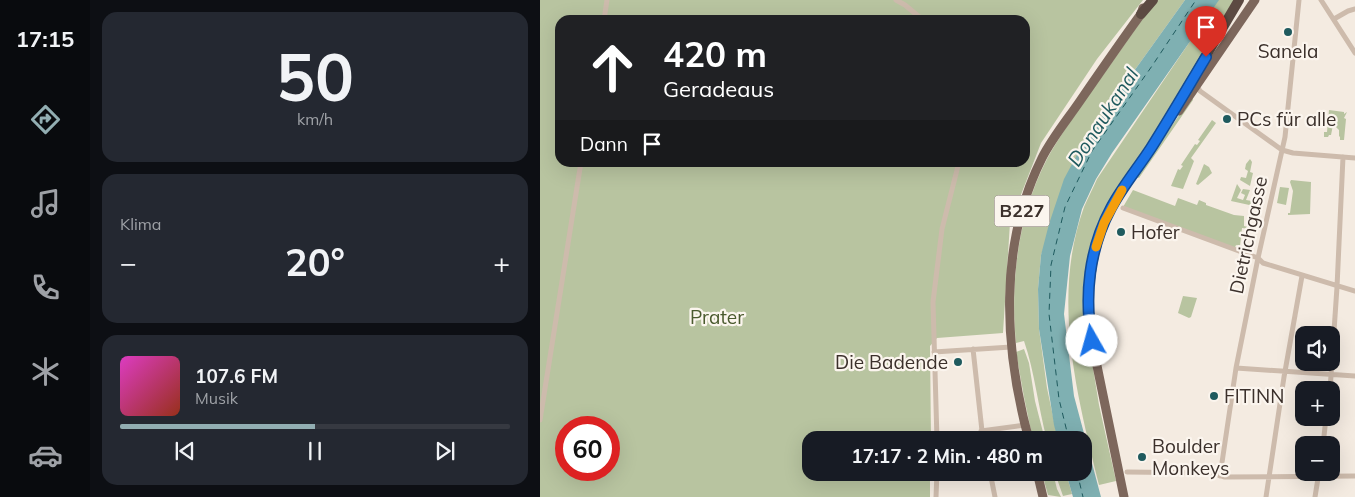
<!DOCTYPE html>
<html lang="de">
<meta charset="utf-8">
<style>
:root{--surface:#171b24;--page:#242831;--text:#f1f3f6;--muted:#9ea1a6;--line:#363941;--accent:#92aeb2}
body{margin:0;font-family:Mulish,sans-serif;background:var(--page);color:var(--text);height:100vh;display:flex;flex-direction:column;font-size:19px;white-space:nowrap}
*{box-sizing:border-box;margin:0}
p{font-size:16px;color:var(--muted)}
.icon{flex:none;width:28px;height:28px;fill:none;stroke:currentColor;stroke-width:2;stroke-linecap:round;stroke-linejoin:round}
.map{position:relative;flex:1;overflow:hidden}
.drawer{display:flex;flex-direction:column;gap:12px;padding:12px;background:#0d0f14;width:450px}
.drawer>*{flex:none}
.guide{position:absolute;left:15px;top:15px;width:475px;height:152px;border-radius:15px;box-shadow:0 5px 20px #0002;background:#202124;color:#fff;overflow:hidden}
.buttons{position:absolute;left:755px;top:326px;display:grid;gap:10px}
.buttons a{display:grid;place-items:center;width:45px;height:45px;border-radius:10px;background:var(--surface);box-shadow:0 5px 20px #0002;font-size:25px}
.speed{position:absolute;left:15px;top:416px;display:flex;gap:10px;font-size:25px;font-weight:700;text-align:center}
.speed>*{display:grid;place-content:center;width:65px;height:65px;border-radius:50%;background:var(--surface);box-shadow:0 5px 20px #0002;line-height:1}
.speed .limit{border:8px solid #d22;background:#fff;color:#111}
.pin{position:absolute;display:grid;place-items:center;width:42px;height:42px;color:#fff;margin:-51px -21px;border-radius:50% 50% 50% 0;rotate:-45deg;box-shadow:0 0 5px #0007}
.pin .icon{rotate:45deg}
.me{position:absolute;width:55px;margin:-28px;rotate:353deg;stroke-linejoin:round;filter:drop-shadow(0 0 4px #0008)}
.turn{display:flex;align-items:center;gap:18px;height:105px;padding:0 25px;font-size:22px}
.turn .icon{width:65px;height:65px;stroke-width:2.5}
.turn b{display:block;font-size:35px;line-height:42px}
.then{display:flex;align-items:center;height:48px;padding:0 25px;background:#0003;gap:10px;font-size:19px}
.big{font-size:38px;font-weight:700;line-height:1.1}
.drawer .tile{flex:1;display:flex;flex-direction:column;justify-content:center;gap:8px;min-width:0;padding:0 18px;border-radius:15px;background:var(--page)}
.drawer .dial{align-items:center;gap:0}
.dial b{font-size:65px;line-height:1}
.song{display:flex;align-items:center;gap:15px}
.cover{width:60px;height:60px;border-radius:8px;background:linear-gradient(135deg,hsl(310 70% 55%),hsl(10 70% 35%))}
.played{height:5px;border-radius:2px;background:linear-gradient(90deg,var(--accent) 50%,var(--line) 50%)}
.keys{display:flex;justify-content:space-around;direction:ltr}
.heat{display:flex;justify-content:space-between;align-items:center;font-size:28px;direction:ltr}
.trip{position:absolute;left:262px;top:431px;width:290px;height:50px;border-radius:15px;background:var(--surface);box-shadow:0 5px 20px #0002;font-weight:700;line-height:50px;text-align:center}
main{display:flex;flex:1;min-height:0}
.dock{display:flex;flex-direction:column;width:90px;justify-content:space-around;align-items:center;background:#090b0e;color:var(--muted)}
.dock .icon{width:35px;height:35px}
.dock .current{color:var(--accent)}
.dock b{font-size:22px;color:var(--text)}
.map>svg:first-child{display:block}
</style>
<main>
<nav class="dock">
<b>17:15</b>
<svg class="icon current" aria-label="directions" viewBox="0 0 24 24"><path d="M12 3l9 9-9 9-9-9zM9 14v-3h6M13 9l2 2-2 2"/></svg>
<svg class="icon" aria-label="music" viewBox="0 0 24 24"><path d="M9 18V5l10-2v13"/><circle cx="6" cy="18" r="3"/><circle cx="16" cy="16" r="3"/></svg>
<svg class="icon" aria-label="phone" viewBox="0 0 24 24"><path d="M5 4h4l2 5-3 2q2 4 5 5l2-3 5 2v4C11 20 4 13 5 4z"/></svg>
<svg class="icon" aria-label="climate" viewBox="0 0 24 24"><path d="M12 3v18M4 7l16 10M4 17L20 7"/></svg>
<svg class="icon" aria-label="car" viewBox="0 0 24 24"><path d="M5 17H2v-5l4-1 3-4h7l3 4 3 1v5h-3M9 17h6M6 11h13"/><circle cx="7" cy="17" r="2"/><circle cx="17" cy="17" r="2"/></svg>
</nav>
<section class="drawer">
<div class="tile dial"><b>50</b><p>km/h</p></div>
<div class="tile"><p>Klima</p>
<div class="heat"><a>−</a><b class="big">20°</b><a>+</a></div>
</div>
<div class="tile">
<div class="song"><i class="cover"></i><div><b>107.6 FM</b><p>Musik</p></div></div>
<div class="played"></div>
<div class="keys"><svg class="icon" aria-label="previous" viewBox="0 0 24 24"><path d="M18 5L8 12l10 7zM5 5v14"/></svg><svg class="icon" aria-label="pause" viewBox="0 0 24 24"><path d="M8 5v14M16 5v14"/></svg><svg class="icon" aria-label="next" viewBox="0 0 24 24"><path d="M6 5l10 7-10 7zM19 5v14"/></svg></div>
</div>
</section>
<div class="map">
<svg width="815" height="497" viewBox="0 0 815 497">
<rect width="100%" height="100%" fill="#f4ebe1"/>
<path fill="#b8c4a0" fill-rule="evenodd" d="M0,0h603l-46,59 -56,84 -31,80 -7,110 -66,5 -7,8 1,94h-120v32l119,1v24h-390zM20,20h465v142h-465zM26,428h43v42h-43z
M618,0h27l-99,138 -45,117 -3,34 1,40 8,59 11,52h-11c-9,-33 -12,-67 -23,-99l-8,2c-6,-61 2,-128 31,-184 12,-22 27,-43 41,-63 20,-28 40,-56 59,-84z
M678,0h18l-47,80 -80,123 -19,50 -5,39v27l14,86 17,76 -17,4c-22,-90 -48,-187 -15,-278 4,-9 9,-19 13,-28z
M652,96l1,4 -54,78 -2,-1z
M789,110l15,2v2l3,-2 -3,6 2,1 -2,21h-4v-3l-1,-1v-6l-5,-5h-1l-2,10h-2l-1,2h-4v-5h3z
M672,120l4,3 -25,35 3,3 -11,28 -12,-3 7,-17 2,1 3,-4 -2,-1 14,-21 2,1 3,-4 -2,-1z
M710,159l2,3 -2,10 3,1 -3,13 -10,-6 1,-3 5,1 2,-7 -3,-2 1,-5z
M664,164l5,3 3,6 -14,12 -2,-1z
M751,180l20,2 -1,32 -22,1v-2h2l3,-22 -3,-9z
M697,184l4,6 -4,8 6,2 2,-5 -4,-2 2,-4 7,1 -4,10 6,1 2,5 -23,-5z
M740,187l9,1 -3,17 -9,-2z
M593,190l42,16 3,-8 19,7 2,-5 7,3v2l28,10 10,1v10l4,1 2,-3v5l-8,-1 -2,18 -4,-1 -2,5 -111,-43z
M643,296l14,2 -6,19 -2,1 -11,-5z
M484,349l5,14 6,38 10,39h-12l-9,-43 -8,-45z
M502,473h11l4,16 4,8 -13,-2z
M515,473h11l6,21 -9,2z"/>
<path fill="#7fb0b2" d="M645,0h34l-107,153 -16,26 -14,30 -12,47 -6,58 10,82 27,101h-28l-7,-24 18,-1v-32h-26l-4,-15 -15,-96 -1,-40 3,-34 8,-31 15,-45 22,-41z"/>
<g fill="none" stroke-linecap="round" stroke-linejoin="round">
<path stroke="#1f5a5e" stroke-width="1" stroke-dasharray="6 5" stroke-linecap="butt" d="M529,440l-10,-41 -10,-85 2,-49 14,-58 27,-56 60,-85 44,-66
M537,472l6,25"/>
<path stroke="#cdbbac" stroke-width="5" d="M356,0l9,5 18,15
M781,0l34,53
M794,19l14,-8 7,-2
M64,20l3,-20
M656,85l4,6 82,59 11,3 62,5
M583,208l135,50 5,5 92,28
M433,349l10,91
M394,352l77,-5
M696,368l119,8
M790,390l7,-103 6,-130
M0,420l41,-258
M441,431l44,-6
M397,440l-4,-138 9,-73 17,-67
M783,445l3,-27
M450,472l5,25
M587,472l85,1 12,4 131,-1
M680,476l16,-108 22,-110 27,-121 14,-137
M396,497l1,-25
M726,497l18,-120 18,-101
M775,497l4,-25"/>
<path stroke="#7d675c" stroke-width="9" d="M639,111l76,-111
M489,440c-25,-92 -31,-194 13,-282 10,-20 25,-38 38,-57 20,-29 40,-58 61,-87l2,-6
M497,472l6,25
M584,497l-35,-170c-2,-53 6,-97 36,-142 8,-13 18,-25 26,-38 12,-20 24,-40 36,-59"/>
<path stroke="#5c4a42" stroke-width="10" d="M601,14l12,-14
M647,88l52,-88"/>
</g>
<g fill="none" stroke-linecap="round" stroke-linejoin="round">
<defs>
<path id="route" d="M552,341c-8,-45 -3,-92 19,-133 11,-21 27,-40 40,-60 19,-30 37,-61 55,-91"/>
</defs>
<use href="#route" stroke="#114b97" stroke-width="12"/>
<use href="#route" stroke="#1a73e8" stroke-width="9"/>
<path stroke="#f59e0b" stroke-width="9" d="M556,247l8,-24 18,-33"/>
</g>
<g fill="#1f5a5e" stroke="#fbf5ee" stroke-width="2">
<circle cx="748" cy="32" r="5"/>
<circle cx="687" cy="119" r="5"/>
<circle cx="581" cy="232" r="5"/>
<circle cx="418" cy="362" r="5"/>
<circle cx="674" cy="396" r="5"/>
<circle cx="602" cy="457" r="5"/>
</g>
<g text-anchor="middle" stroke-width="4.5" stroke-linejoin="round" paint-order="stroke">
<rect fill="#fbf5ee" stroke="#756b66" stroke-width="1" x="454.5" y="195.5" width="55" height="31" rx="4"/>
<g font-size="18" font-weight="bold" fill="#3b302b">
<text x="482" y="217">B227</text>
</g>
<g font-size="19" fill="#3b302b" stroke="#fbf5ee" text-anchor="start">
<text x="748" y="58" text-anchor="middle">Sanela</text>
<text x="697" y="126">PCs für alle</text>
<text x="591" y="239">Hofer</text>
<text x="408" y="369" text-anchor="end">Die Badende</text>
<text x="684" y="403">FITINN</text>
<text x="612" y="453">Boulder<tspan x="612" dy="22">Monkeys</tspan></text>
</g>
<g font-size="19" fill="#3b302b" stroke="#fbf5ee">
<text transform="translate(708 235) rotate(-78)" y="7">Dietrichgasse</text>
</g>
<g font-size="19" fill="#4a5a2e" stroke="#fbf5ee">
<text x="177" y="324">Prater</text>
</g>
<g font-size="20" font-style="italic" fill="#1f5a5e" stroke="#fbf5ee">
<text transform="translate(563 117) rotate(-57)" y="7">Donaukanal</text>
</g>
</g>
</svg>
<div class="buttons">
<a><svg class="icon" aria-label="sound" viewBox="0 0 24 24"><path d="M4 9h4l5-4v14l-5-4H4zM17 9q2 3 0 6"/></svg></a>
<a>+</a>
<a>−</a>
</div>
<div class="speed"><div class="limit">60</div></div>
<div class="pin" style="left:666px;top:57px;background:#d93025"><svg class="icon" aria-label="arrive" viewBox="0 0 24 24"><path d="M6 21V4h12l-3 4 3 4H6"/></svg></div>
<svg class="me" style="left:552px;top:341px" viewBox="-20 -20 40 40"><circle r="19" fill="#fff"/><path d="M0-13L10 11 0 6-10 11z" fill="#1a73e8"/></svg>
<div class="trip">17:17 · 2 Min. · 480 m</div>
<div class="guide">
<div class="turn"><svg class="icon" aria-label="ahead" viewBox="0 0 24 24"><path d="M12 20V5M6 11l6-6 6 6"/></svg><div><b>420 m</b>Geradeaus</div></div>
<div class="then">Dann<svg class="icon" aria-label="arrive" viewBox="0 0 24 24"><path d="M6 21V4h12l-3 4 3 4H6"/></svg></div>
</div>
</div>
</main>
